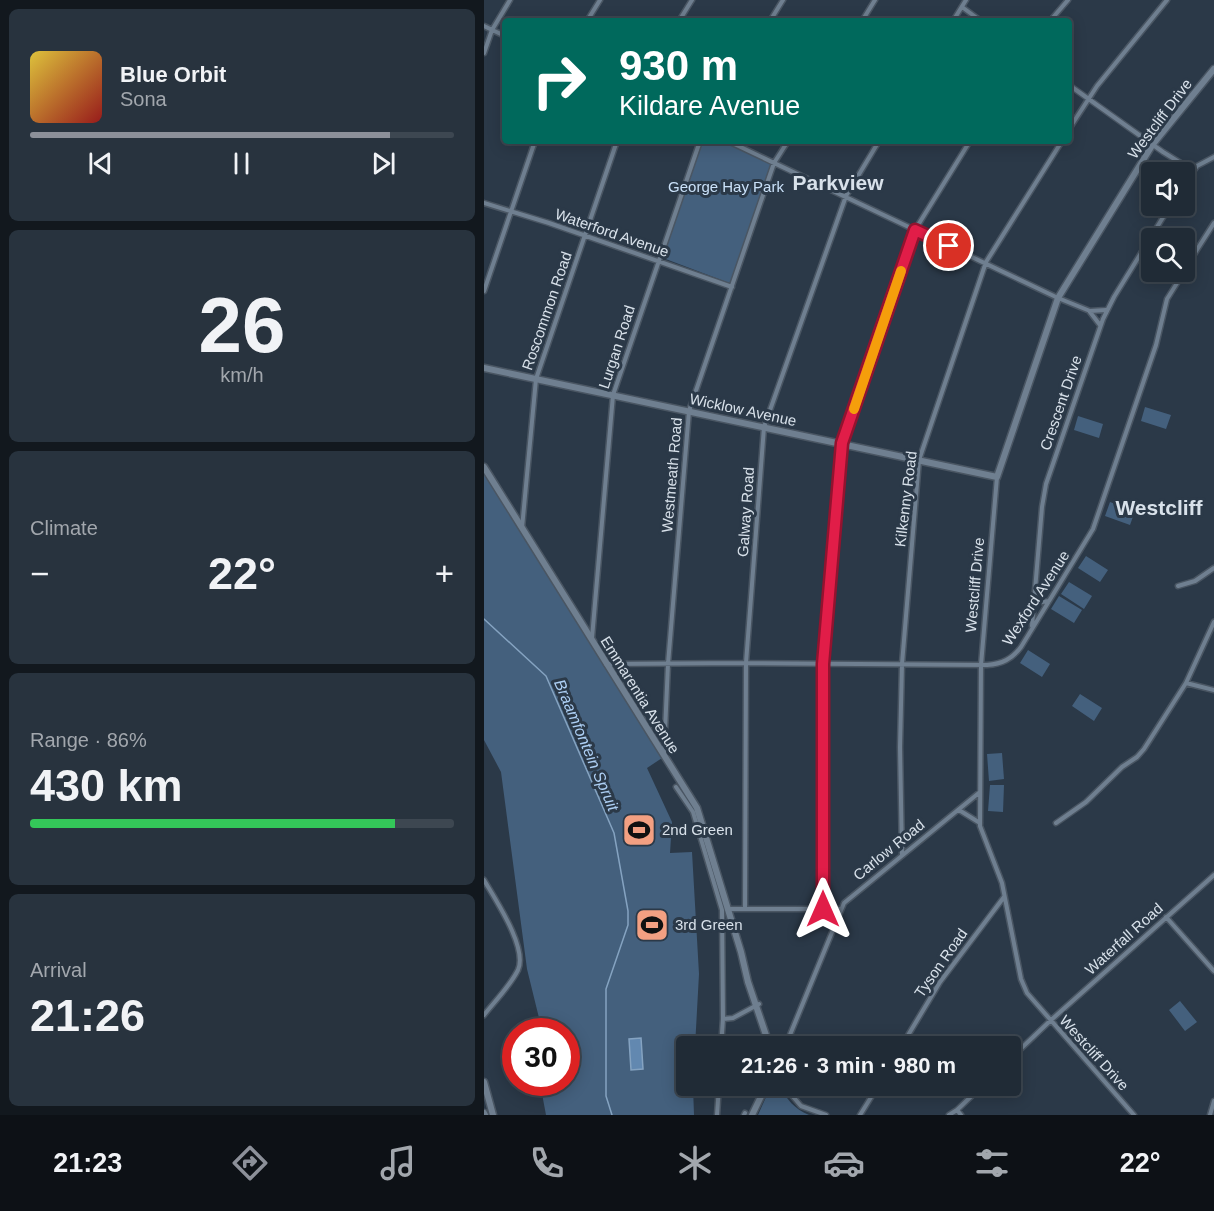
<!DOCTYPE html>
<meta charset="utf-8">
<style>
:root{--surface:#202b36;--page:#28333e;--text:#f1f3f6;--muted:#a2a7ad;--line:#3d4751;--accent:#8c9099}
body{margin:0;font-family:Arial,sans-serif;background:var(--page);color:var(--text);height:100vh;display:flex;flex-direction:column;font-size:22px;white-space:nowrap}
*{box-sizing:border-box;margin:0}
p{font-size:20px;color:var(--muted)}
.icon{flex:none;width:33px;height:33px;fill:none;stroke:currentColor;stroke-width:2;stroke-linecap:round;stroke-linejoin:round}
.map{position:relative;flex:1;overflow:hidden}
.details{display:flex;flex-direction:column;gap:9px;padding:9px;background:#12181e;width:484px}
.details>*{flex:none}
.top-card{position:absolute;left:18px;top:18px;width:570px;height:126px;border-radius:6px;box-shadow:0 3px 15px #0003,0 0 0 2px var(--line);background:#00695c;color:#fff;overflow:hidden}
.fabs{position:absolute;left:657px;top:162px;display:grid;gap:12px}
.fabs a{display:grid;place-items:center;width:54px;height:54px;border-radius:6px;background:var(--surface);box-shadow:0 3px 15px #0003,0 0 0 2px var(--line);font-size:30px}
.speed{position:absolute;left:18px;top:1018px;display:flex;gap:12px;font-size:30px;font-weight:700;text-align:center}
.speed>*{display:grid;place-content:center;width:78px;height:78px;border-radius:50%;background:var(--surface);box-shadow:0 3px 15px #0003,0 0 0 2px var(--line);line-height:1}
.speed .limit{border:9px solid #d22;background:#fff;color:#111}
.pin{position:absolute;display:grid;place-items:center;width:51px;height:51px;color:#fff;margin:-26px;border:3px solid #fff;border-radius:50%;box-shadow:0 2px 6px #0007}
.me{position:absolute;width:66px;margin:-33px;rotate:0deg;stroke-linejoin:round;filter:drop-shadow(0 0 4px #0008)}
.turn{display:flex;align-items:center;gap:21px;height:126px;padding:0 18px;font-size:27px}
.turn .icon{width:78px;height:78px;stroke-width:2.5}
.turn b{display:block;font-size:42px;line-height:51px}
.big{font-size:45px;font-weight:800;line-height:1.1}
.details .tile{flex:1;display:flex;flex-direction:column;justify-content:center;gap:9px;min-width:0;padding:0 21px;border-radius:9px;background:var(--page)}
.details .dial{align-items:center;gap:0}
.dial b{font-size:78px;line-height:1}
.song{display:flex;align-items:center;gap:18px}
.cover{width:72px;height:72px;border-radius:9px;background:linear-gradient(135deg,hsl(50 70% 55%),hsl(0 70% 35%))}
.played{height:6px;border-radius:3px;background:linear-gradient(90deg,var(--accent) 85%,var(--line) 85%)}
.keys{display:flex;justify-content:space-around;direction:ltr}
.heat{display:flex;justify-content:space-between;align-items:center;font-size:33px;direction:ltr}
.charge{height:9px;border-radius:4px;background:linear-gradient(90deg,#34c759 86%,var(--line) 0)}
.trip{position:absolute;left:192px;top:1036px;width:345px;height:60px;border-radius:6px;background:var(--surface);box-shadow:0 3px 15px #0003,0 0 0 2px var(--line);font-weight:800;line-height:60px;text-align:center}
.tabs{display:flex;height:96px;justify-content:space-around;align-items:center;background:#0d1116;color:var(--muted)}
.tabs .icon{width:42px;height:42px}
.tabs .on{color:var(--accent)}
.tabs b{font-size:27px;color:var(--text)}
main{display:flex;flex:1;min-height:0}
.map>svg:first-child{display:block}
</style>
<main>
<section class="details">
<div class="tile">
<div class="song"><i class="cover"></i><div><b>Blue Orbit</b><p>Sona</p></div></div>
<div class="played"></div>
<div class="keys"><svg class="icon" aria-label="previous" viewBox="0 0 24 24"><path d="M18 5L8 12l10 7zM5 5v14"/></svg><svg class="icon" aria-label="pause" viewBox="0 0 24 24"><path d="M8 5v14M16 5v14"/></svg><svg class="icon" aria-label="next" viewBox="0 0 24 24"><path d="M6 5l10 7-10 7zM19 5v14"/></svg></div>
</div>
<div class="tile dial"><b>26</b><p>km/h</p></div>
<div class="tile"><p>Climate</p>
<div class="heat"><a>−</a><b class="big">22°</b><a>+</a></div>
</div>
<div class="tile"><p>Range · 86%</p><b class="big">430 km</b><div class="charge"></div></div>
<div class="tile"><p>Arrival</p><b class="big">21:26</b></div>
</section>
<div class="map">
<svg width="730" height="1115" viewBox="0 0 730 1115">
<rect width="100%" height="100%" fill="#2b3948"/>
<path fill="#44607d" d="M219,141h18l52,22 -41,121 -69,-26z
M661,407l26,8 -5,14 -25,-8z
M594,416l25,8 -4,14 -25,-8z
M0,466l178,292 -15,10 25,54 -2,31 22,-1 7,122 -4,73h-9v39h7l1,29h-148l-6,-32h26v-51h-26v-10l-13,-53 -26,-197 -17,-32z
M626,502l25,9 -5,14 -25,-9z
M602,556l22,14 -8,12 -22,-14z
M585,582l23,14 -8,13 -23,-15z
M575,596l23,14 -8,13 -23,-14z
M544,650l22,14 -8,13 -22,-14z
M596,694l22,14 -8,13 -22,-15z
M518,753l2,26 -15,2 -2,-27z
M506,785h14l-1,27 -15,-1z
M696,1001l17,21 -12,9 -16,-21z
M287,1086h8c8,13 15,23 30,29h-51z"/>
<path fill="#6288b0" stroke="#85a3c1" stroke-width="1.5" d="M157,1038l2,31 -12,1 -2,-31z"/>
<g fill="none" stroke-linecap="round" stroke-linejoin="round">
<path stroke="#85a3c1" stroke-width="1.5" d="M0,619l62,57 68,157 14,78v14l-22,64v107l6,19"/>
<defs>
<path id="street" d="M478,7l19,14
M103,21l13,-21
M195,21l13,-21
M286,21l13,-21
M378,21l13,-21
M469,21l13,-21
M566,21l18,-21
M0,26l21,10
M0,53l8,-23 18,-30
M585,85l94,67 29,18
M585,129l28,-43 70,-86
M244,141l330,157 32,13 16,-1
M700,183l13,-17 17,-9
M0,203l65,20 183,64
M700,270l30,-47
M0,291l51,-150
M606,312l10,13
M513,477l-16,188 -1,161 22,57 19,96 6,14 107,122
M38,528l14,-149 81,-238
M694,586l17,-5 19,-13
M550,597l8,5 7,-1
M548,626l10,-119 4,-23 57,-165 11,-22 56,-91
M108,638l21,-243 87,-254
M122,664l140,-1 241,2c15,-1 25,-6 34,-18l72,-118 63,-184 11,-46 17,-27
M702,683l28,7
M180,754l4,-90 21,-253 85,-248 14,-22
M192,787l17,25 29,98 1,109 -2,28
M475,810l21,13
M572,823l30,-21 36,-35 15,-10 7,-8 42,-66 28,-61
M418,855l-2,-108 2,-83 17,-204 67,-198 76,-121
M0,880c11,19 44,68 34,90 -8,16 -23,31 -34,45
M261,908l1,-245 18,-236 82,-231 33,-55
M244,909h112
M339,909v-245l19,-221 73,-213 55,-89
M682,917l48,54
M239,1019l10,-1 26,-14
M301,1047l59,-144 136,-111
M417,1047l39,-65 64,-85
M526,1059l40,-38 164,-146
M300,1086l17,20 25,9
M473,1110l4,5
M233,1115l2,-29
M260,1115l1,-2
M376,1115l18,-29
M465,1115l8,-5 25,-24
M726,1115l4,-14"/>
<path id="secondary" d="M0,368l513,109 61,-179 95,-154 61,-75
M0,467l213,341 44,144 7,30 22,65
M0,1082l9,33
M0,1113l1,2
M268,1115l14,-29"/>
</defs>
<use href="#street" stroke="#4a5663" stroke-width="7"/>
<use href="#secondary" stroke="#4a5663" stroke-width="9"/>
<use href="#street" stroke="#6f7f90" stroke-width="4"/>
<use href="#secondary" stroke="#6f7f90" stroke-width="6"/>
</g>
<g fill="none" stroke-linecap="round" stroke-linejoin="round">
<defs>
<path id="route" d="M339,909v-245l19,-221 73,-213 34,16"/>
</defs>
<use href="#route" stroke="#92132f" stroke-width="15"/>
<use href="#route" stroke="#e11d48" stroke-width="10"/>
<path stroke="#f59e0b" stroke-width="10" d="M370,409l47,-138"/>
</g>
<defs>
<symbol id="stadium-square" viewBox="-11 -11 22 22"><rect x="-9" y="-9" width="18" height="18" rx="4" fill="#f3a082" stroke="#2b3948"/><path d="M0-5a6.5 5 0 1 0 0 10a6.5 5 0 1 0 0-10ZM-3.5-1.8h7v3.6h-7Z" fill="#111"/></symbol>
</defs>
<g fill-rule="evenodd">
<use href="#stadium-square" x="136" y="811" width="38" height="38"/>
<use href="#stadium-square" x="149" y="906" width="38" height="38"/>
</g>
<g text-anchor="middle" stroke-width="6" stroke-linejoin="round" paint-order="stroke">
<g font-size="15" fill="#d8e1ea" stroke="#2b3948">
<text transform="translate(676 119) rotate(-53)" y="5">Westcliff Drive</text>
<text transform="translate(128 233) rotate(19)" y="5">Waterford Avenue</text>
<text transform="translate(63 311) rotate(-71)" y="5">Roscommon Road</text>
<text transform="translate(133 347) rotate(-72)" y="5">Lurgan Road</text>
<text transform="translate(577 403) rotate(-71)" y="5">Crescent Drive</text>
<text transform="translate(259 410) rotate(12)" y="5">Wicklow Avenue</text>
<text transform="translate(188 475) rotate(-85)" y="5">Westmeath Road</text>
<text transform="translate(422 499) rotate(-83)" y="5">Kilkenny Road</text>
<text transform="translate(262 512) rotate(-86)" y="5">Galway Road</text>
<text transform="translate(491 585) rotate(-85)" y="5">Westcliff Drive</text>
<text transform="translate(552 598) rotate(-57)" y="5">Wexford Avenue</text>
<text transform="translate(156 695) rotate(58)" y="5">Emmarentia Avenue</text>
<text transform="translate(405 850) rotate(-39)" y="5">Carlow Road</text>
<text transform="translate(640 939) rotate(-42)" y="5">Waterfall Road</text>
<text transform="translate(457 963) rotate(-55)" y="5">Tyson Road</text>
<text transform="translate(610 1053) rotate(48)" y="5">Westcliff Drive</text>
</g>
<g font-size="15" fill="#cae1f9" stroke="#2b3948">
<text x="242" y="192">George Hay Park</text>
</g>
<g font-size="15" fill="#d8e1ea" stroke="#2b3948" text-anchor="start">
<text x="178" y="835">2nd Green</text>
<text x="191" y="930">3rd Green</text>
</g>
<g font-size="16" font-style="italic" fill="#adcff4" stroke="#2b3948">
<text transform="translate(103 745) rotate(67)" y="6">Braamfontein Spruit</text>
</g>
<g font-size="21" font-weight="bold" fill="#d8e1ea" stroke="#2b3948">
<text x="354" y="190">Parkview</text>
<text x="675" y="515">Westcliff</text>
</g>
</g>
</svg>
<div class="fabs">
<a><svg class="icon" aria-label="sound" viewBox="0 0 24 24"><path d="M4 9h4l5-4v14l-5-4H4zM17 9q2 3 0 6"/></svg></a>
<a><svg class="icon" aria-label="search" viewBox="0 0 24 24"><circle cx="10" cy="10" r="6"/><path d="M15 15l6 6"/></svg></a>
</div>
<div class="speed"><div class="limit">30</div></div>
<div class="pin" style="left:465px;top:246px;background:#d93025"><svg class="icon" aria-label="arrive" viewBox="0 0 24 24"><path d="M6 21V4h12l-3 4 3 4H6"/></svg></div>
<svg class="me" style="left:339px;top:909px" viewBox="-20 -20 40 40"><path d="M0-17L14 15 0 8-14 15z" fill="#e11d48" stroke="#fff" stroke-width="4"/></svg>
<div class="trip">21:26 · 3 min · 980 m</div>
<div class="top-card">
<div class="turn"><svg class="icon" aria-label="right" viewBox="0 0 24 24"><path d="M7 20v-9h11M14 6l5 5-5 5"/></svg><div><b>930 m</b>Kildare Avenue</div></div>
</div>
</div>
</main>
<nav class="tabs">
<b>21:23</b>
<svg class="icon on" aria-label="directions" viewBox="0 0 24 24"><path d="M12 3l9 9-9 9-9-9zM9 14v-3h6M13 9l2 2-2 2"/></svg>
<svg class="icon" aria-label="music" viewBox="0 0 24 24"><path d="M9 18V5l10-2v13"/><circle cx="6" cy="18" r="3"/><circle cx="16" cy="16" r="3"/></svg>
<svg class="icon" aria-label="phone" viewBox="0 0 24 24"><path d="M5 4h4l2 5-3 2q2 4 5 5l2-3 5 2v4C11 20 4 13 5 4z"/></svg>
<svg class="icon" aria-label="climate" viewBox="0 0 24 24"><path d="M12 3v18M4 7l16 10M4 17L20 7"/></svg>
<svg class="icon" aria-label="car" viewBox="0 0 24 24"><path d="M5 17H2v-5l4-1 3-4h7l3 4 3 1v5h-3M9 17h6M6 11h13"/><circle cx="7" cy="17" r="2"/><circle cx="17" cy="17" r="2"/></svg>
<svg class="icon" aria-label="filters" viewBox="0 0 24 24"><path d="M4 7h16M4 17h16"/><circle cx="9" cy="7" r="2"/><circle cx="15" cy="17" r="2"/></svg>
<b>22°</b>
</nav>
